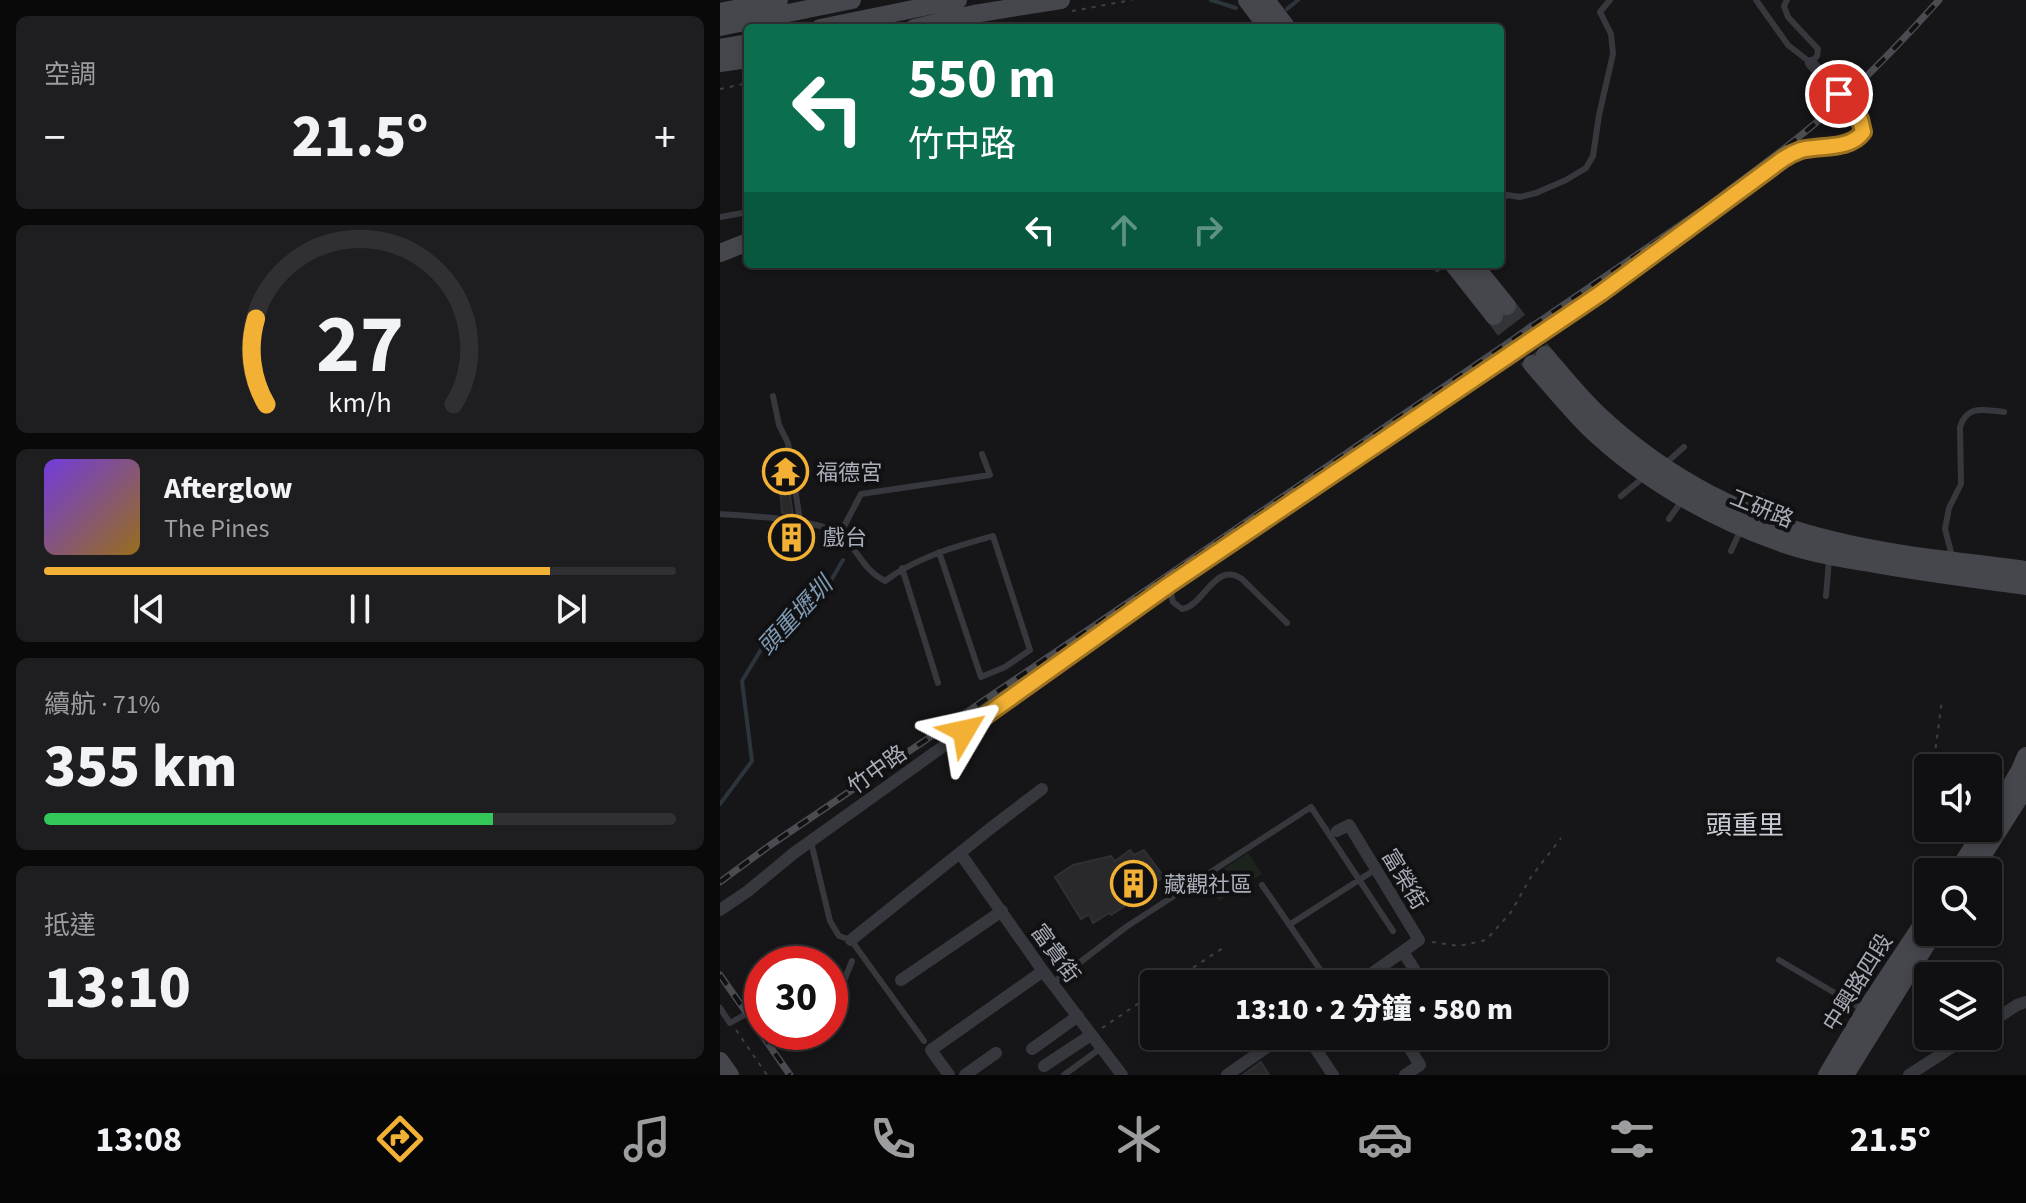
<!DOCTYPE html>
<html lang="zh-TW">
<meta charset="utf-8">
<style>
:root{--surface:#101012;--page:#1e1e20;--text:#f1f3f6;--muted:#9c9d9f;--line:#303032;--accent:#f2b134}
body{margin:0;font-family:"Source Sans 3","Noto Sans TC",sans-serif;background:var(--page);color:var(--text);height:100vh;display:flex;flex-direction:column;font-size:30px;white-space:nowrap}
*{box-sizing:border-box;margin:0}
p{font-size:26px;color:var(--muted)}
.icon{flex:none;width:44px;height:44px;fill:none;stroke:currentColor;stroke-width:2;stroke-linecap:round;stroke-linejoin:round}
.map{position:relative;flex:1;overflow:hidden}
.panel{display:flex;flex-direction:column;gap:16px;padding:16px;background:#09090a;width:720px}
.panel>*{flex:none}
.banner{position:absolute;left:24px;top:24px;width:760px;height:244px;border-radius:8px;box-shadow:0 4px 12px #0003,0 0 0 2px var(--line);background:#0b6e4f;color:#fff;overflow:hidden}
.controls{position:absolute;left:1194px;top:754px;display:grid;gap:16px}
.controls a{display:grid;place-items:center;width:88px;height:88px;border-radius:8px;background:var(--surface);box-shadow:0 4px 12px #0003,0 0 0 2px var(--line);font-size:40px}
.speed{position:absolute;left:24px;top:946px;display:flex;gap:16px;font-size:40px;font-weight:700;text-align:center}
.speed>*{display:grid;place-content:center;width:104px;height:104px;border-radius:50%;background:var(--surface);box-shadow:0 4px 12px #0003,0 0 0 2px var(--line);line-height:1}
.speed .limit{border:12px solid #d22;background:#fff;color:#111}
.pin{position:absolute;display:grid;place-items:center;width:68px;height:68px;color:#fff;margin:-34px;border:4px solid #fff;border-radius:50%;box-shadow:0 2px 8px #0007}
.me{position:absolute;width:88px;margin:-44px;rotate:54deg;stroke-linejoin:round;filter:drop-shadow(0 0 6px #0008)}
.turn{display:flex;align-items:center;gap:28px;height:168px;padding:0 32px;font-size:36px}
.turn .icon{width:104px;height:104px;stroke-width:2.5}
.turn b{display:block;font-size:56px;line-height:68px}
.lanes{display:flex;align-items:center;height:76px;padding:0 32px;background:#0003;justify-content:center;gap:40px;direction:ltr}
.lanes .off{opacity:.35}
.big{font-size:60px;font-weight:800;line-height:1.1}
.panel .tile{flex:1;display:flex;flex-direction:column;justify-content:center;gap:12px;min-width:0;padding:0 28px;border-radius:12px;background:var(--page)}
.panel .dial{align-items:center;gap:0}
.dial svg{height:208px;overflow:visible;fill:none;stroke:var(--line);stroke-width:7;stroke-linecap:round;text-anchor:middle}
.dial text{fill:var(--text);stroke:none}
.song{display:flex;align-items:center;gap:24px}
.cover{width:96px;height:96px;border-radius:12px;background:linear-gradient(135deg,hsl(260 70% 55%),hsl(40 70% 35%))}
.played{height:8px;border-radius:4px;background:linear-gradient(90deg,var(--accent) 80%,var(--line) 80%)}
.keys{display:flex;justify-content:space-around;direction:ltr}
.heat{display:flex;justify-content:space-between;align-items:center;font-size:44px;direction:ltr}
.charge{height:12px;border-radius:6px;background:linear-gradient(90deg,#34c759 71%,var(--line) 0)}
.trip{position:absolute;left:420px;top:970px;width:468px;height:80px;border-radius:8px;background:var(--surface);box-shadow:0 4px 12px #0003,0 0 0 2px var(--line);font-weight:800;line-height:80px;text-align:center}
.dock{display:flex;height:128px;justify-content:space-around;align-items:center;background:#060607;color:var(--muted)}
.dock .icon{width:56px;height:56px}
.dock .on{color:var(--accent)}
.dock b{font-size:36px;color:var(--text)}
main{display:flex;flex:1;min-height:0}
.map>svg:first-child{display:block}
</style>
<main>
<section class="panel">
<div class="tile"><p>空調</p>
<div class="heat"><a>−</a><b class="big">21.5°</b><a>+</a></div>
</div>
<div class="tile dial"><svg viewBox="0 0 100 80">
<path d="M14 69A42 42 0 1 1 86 69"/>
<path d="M14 69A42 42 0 0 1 10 36" stroke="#f2b134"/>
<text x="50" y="56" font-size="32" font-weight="700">27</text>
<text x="50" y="72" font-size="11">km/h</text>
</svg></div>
<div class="tile">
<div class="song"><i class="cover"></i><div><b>Afterglow</b><p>The Pines</p></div></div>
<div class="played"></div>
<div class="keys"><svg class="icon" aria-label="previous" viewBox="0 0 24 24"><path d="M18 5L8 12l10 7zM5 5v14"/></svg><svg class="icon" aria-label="pause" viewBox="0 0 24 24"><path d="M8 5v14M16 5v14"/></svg><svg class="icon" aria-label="next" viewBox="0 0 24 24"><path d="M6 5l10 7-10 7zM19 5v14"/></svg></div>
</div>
<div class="tile"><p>續航 · 71%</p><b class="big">355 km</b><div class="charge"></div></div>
<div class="tile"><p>抵達</p><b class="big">13:10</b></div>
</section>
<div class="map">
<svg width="1306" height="1075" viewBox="0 0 1306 1075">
<rect width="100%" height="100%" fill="#161618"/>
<path fill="#1c231d" d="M528,853l14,21 -43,27 -13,-21z"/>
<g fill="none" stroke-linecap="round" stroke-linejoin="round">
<path stroke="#2c353c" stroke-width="4" d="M491,0l25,8
M567,9l11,-9
M0,804l32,-43 -10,-80 20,-33 25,-25 36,-29 20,-34"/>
</g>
<path fill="#29292c" stroke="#303034" stroke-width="2" d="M58,464h7l8,51 -11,-2z
M63,525l15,3 2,16 -14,2z
M410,850l4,5 10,-5 20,27 -16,9 1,4 -38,25 -2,-2 -16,10 -4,-9 -8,5 -26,-42 18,-12 38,-9 4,5z
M541,1062l8,13h-26z"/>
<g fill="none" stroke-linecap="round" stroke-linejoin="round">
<path stroke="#333438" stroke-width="18" stroke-dasharray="18 9" stroke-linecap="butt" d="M787,306l38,49
M774,316l38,48"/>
<path stroke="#3d3f44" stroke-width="2" stroke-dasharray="4 6" stroke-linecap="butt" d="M352,11l60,-11
M0,89l28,-6
M1213,768l9,-68
M712,942l27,4 27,-6 25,-28 20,-35 30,-39
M448,984l58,-38
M382,1028l52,-35
M16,1030l31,45"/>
<path stroke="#37383d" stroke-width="6" d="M1036,0l32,45 23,18 6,-7 1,-7 -30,-32 -4,-11 3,-6
M780,200l7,-5 13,2 16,-4 30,-13 20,-12 7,-12 6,-41 14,-61 -2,-20 -11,-22 10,-12
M0,217l28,-5
M713,264l4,5 7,-5
M53,396l6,29 9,18 12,78
M946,463l18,-16
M901,496l23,-19
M1036,511l6,-15
M0,514c27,2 104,5 122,22 17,15 21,34 43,45 32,-24 69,-34 108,-45l37,114 -25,17 -24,10 -42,-125
M949,519l14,-20
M120,534l21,-40 129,-19 -8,-21
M1011,551l10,-22
M1232,556l-7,-27 4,-21 12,-24 -1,-57c7,-23 24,-17 44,-15
M182,568l36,115
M449,585l4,17 9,7c22,-3 33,-49 60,-30l45,44
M1106,596l3,-36
M91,842l19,79 9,15 12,4 73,101
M542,885l68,99
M569,925l87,-56
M1059,960l83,49
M333,983l73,-56 185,-120 82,124
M110,994l9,-1 13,-32
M0,1008l10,15 32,-18
M344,1075l37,-27"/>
<path stroke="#37383d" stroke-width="12" d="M617,831l12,-6 70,115 -62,44
M240,853l83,118 79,104
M0,910l28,-19 46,-38 375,-268 432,-292 182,-134c6,-4 12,-7 18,-9 20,-5 50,1 62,-18l-3,-13 -49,-56
M131,940l140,-112 51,-39
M683,952l21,32
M181,980l101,-69
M1268,1024l29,-19 9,-3
M587,1036l26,39
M682,1036l18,29 -15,10
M312,1049l46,-33
M324,1066l47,-31
M229,1075l-18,-25 112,-79
M245,1075l31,-22
M507,1075l56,-39
M1189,1075l60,-39"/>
<path stroke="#45474d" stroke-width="18" d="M527,0l21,28
M546,0l21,28
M0,12l59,-12
M0,27l132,-27
M100,28l138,-28
M194,28l60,-14 87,-14
M0,48l28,-5
M0,63l28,-4
M0,253l28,-11
M733,264l41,52
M753,264l34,42
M825,355c18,21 36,44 57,63 65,60 145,102 230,122 64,16 130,21 194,30
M812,364c19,22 37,44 57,64 56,53 125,92 198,117 24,8 51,13 77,17 53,10 108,17 162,24
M1271,820l29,-50 6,-14
M1237,872l28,-44
M1252,872l54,-85
M0,1061l10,14
M1107,1075l38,-64 63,-95
M1125,1075l89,-143"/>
<defs>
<path id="rail" d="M0,882l49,-36 300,-203 632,-432c47,-35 96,-70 140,-110 34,-32 67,-66 98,-101
M0,975l70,100"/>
</defs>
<use href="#rail" stroke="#4a4c52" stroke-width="7"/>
<use href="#rail" stroke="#111113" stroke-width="4" stroke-dasharray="12" stroke-linecap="butt"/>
</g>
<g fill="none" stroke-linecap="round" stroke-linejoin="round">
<defs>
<path id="route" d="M244,731l205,-146 432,-292 182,-134c6,-4 12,-7 18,-9 20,-5 49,0 62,-18l-3,-13 -21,-25"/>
</defs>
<use href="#route" stroke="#9d7322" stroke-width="20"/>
<use href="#route" stroke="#f2b134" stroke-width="14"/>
</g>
<defs>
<symbol id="temple-ring" viewBox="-11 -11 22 22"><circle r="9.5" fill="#111113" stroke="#f2b134" stroke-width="1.5"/><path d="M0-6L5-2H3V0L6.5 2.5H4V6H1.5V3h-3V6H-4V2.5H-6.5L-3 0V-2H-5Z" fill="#f2b134"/></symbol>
<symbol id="building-ring" viewBox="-11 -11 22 22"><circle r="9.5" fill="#111113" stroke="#f2b134" stroke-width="1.5"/><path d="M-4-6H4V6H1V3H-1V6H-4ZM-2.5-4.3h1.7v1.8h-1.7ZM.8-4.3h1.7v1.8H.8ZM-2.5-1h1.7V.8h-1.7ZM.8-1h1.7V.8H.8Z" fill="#f2b134"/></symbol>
</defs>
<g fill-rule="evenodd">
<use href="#temple-ring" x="40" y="446" width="51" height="51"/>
<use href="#building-ring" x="46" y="512" width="51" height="51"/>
<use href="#building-ring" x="388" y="858" width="51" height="51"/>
</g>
<g text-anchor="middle" stroke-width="8" stroke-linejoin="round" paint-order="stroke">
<g font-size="22" fill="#a8adb8" stroke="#111113" text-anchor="start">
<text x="96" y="480">福德宮</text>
<text x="103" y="545">戲台</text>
<text x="444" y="892">藏觀社區</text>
</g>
<g font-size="22" fill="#a8adb8" stroke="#111113">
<text transform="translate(1042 508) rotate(22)" y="8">工研路</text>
<text transform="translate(157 769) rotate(-36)" y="8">竹中路</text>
<text transform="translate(685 879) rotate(59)" y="8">富榮街</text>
<text transform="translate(336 953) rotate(54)" y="8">富貴街</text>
<text transform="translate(1137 982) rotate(-58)" y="8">中興路四段</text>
</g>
<g font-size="24" font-style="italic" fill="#7f9bb3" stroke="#111113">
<text transform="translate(75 616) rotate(-47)" y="8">頭重壢圳</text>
</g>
<g font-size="26" fill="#c9ccd4" stroke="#111113">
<text x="1025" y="834">頭重里</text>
</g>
</g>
</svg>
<div class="controls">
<a><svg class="icon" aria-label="sound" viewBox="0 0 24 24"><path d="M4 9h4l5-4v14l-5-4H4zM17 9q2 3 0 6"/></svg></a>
<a><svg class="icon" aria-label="search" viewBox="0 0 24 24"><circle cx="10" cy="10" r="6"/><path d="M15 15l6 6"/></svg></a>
<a><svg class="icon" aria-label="layers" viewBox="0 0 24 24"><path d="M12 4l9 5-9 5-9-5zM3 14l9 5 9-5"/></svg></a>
</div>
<div class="speed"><div class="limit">30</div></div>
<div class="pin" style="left:1119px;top:94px;background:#d93025"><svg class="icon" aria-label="arrive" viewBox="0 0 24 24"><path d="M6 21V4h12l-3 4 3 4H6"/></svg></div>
<svg class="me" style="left:244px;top:731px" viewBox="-20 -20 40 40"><path d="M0-17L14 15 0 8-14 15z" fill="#f2b134" stroke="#fff" stroke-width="4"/></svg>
<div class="trip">13:10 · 2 分鐘 · 580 m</div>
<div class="banner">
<div class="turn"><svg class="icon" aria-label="left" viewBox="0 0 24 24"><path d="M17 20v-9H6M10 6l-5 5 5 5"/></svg><div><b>550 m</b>竹中路</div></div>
<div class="lanes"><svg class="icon" aria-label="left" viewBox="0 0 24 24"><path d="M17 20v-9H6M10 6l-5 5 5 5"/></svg><svg class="icon off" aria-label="ahead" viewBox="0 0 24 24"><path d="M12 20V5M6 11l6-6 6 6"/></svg><svg class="icon off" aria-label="right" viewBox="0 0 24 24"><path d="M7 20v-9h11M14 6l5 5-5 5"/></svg></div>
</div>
</div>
</main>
<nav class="dock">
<b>13:08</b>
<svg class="icon on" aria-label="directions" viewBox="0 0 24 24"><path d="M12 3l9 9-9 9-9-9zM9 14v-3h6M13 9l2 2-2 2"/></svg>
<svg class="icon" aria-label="music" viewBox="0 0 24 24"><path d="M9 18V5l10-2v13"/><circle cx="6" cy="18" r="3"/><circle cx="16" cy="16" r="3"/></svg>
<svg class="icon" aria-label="phone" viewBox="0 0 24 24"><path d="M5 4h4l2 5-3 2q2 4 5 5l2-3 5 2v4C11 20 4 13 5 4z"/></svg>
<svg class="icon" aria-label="climate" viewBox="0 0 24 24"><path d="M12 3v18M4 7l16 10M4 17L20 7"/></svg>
<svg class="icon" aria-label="car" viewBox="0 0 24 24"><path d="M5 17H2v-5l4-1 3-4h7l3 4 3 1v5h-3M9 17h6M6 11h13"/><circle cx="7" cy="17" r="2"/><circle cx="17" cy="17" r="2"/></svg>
<svg class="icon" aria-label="filters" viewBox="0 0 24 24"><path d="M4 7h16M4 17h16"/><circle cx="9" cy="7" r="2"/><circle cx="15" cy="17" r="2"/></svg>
<b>21.5°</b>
</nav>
